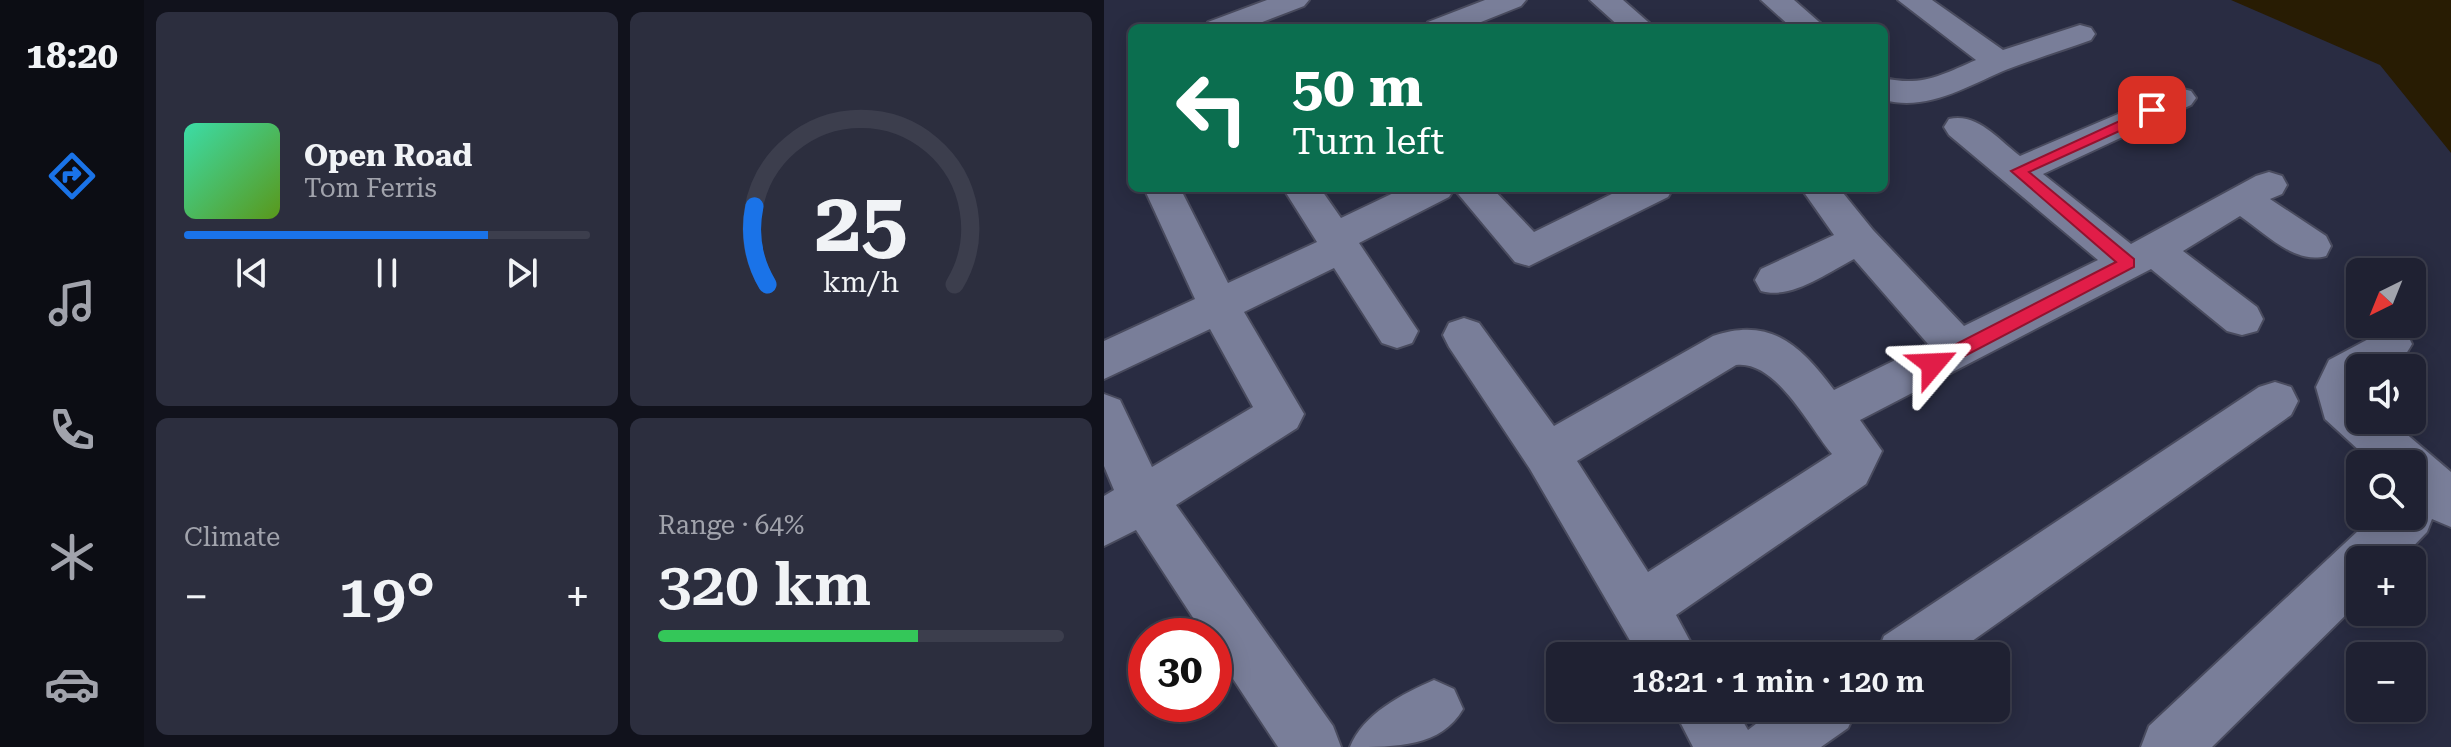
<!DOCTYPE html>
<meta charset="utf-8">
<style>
:root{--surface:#1f2132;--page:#2c2e3e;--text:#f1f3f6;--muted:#a1a3ac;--line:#3c3e4d;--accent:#1a73e8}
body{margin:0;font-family:"Roboto Serif",serif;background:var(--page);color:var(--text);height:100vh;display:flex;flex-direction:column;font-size:30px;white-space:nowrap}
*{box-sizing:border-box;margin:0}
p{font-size:26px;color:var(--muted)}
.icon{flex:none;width:44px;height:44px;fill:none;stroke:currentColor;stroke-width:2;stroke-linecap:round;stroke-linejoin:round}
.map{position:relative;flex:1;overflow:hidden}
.details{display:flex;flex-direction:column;gap:12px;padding:12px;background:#11121c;width:960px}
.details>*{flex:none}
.guide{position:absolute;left:24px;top:24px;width:760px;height:168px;border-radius:12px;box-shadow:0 4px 20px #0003,0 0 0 2px var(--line);background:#0b6e4f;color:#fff;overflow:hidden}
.needle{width:52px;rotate:223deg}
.tools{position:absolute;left:1242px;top:258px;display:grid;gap:16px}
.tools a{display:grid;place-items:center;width:80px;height:80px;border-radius:12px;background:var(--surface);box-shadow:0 4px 20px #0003,0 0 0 2px var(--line);font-size:40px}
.speed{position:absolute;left:24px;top:618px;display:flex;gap:16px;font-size:40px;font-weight:700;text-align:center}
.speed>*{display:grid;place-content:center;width:104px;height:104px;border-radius:50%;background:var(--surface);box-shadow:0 4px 20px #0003,0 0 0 2px var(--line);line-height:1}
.speed .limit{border:12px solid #d22;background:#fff;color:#111}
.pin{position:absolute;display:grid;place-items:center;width:68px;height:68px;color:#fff;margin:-34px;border-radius:16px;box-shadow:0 4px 12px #0006}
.me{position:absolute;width:88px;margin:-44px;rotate:64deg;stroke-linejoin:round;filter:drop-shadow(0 0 6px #0008)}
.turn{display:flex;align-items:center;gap:28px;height:168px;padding:0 32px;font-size:36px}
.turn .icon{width:104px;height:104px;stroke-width:2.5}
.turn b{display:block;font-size:56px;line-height:68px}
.big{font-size:60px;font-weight:600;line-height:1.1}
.details .widget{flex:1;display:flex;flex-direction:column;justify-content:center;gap:12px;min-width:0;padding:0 28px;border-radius:12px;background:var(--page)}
.details .dial{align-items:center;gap:0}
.dial svg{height:208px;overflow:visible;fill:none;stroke:var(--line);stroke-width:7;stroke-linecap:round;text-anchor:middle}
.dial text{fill:var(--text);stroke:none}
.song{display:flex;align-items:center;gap:24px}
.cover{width:96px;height:96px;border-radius:12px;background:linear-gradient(135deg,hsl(160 70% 55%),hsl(90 70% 35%))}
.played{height:8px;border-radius:4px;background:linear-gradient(90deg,var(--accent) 75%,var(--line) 75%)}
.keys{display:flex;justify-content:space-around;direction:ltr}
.heat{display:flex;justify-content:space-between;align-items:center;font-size:44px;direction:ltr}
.charge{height:12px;border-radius:6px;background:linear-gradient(90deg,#34c759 64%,var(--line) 0)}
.details .tiles{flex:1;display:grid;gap:12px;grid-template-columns:repeat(2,1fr)}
.trip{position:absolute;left:442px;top:642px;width:464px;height:80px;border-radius:12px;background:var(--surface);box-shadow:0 4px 20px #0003,0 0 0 2px var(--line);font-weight:600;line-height:80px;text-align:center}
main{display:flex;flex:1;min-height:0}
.dock{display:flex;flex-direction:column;width:144px;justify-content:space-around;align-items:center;background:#0c0d14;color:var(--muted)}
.dock .icon{width:56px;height:56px}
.dock .on{color:var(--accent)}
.dock b{font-size:36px;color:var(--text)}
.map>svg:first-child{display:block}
</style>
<main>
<nav class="dock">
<b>18:20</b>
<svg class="icon on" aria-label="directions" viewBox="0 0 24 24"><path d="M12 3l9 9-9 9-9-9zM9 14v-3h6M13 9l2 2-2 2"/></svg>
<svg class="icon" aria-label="music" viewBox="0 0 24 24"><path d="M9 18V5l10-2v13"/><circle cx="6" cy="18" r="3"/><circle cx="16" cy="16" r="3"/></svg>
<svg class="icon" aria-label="phone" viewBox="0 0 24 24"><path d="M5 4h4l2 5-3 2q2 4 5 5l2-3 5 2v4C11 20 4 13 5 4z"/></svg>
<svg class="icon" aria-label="climate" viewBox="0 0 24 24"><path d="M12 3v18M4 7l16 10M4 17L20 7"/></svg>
<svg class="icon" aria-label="car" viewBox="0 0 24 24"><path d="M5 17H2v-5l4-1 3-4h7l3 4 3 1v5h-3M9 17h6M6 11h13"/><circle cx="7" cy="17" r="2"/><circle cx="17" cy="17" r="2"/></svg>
</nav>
<section class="details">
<div class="tiles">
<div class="widget">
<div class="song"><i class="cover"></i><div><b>Open Road</b><p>Tom Ferris</p></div></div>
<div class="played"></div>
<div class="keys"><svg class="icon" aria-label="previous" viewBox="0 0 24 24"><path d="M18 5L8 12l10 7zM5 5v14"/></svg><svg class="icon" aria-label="pause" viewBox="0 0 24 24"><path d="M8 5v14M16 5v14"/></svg><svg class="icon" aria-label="next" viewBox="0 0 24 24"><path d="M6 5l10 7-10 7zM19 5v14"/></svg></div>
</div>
<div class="widget dial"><svg viewBox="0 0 100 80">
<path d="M14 69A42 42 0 1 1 86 69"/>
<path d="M14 69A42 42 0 0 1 9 39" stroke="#1a73e8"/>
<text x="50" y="56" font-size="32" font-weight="700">25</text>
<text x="50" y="72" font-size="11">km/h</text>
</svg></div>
<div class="widget"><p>Climate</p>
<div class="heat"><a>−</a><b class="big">19°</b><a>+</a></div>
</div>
<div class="widget"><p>Range · 64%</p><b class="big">320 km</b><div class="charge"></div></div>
</div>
</section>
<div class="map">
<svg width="1347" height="747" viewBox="0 0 1347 747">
<rect width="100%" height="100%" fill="#292c42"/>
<path fill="#281c03" d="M1127,0h220v153l-71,-88z"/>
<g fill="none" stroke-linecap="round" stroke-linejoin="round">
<defs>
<path id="minor" d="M163,0h42l-5,6 -57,22h-43l4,-6z
M381,0h41l-5,6 -55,22h-42l4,-6z
M486,0h33l32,28h-34z
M657,0h33l32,28h-34z
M794,0h34l71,50 77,-25 11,3 4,6 -4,6c-28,10 -56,19 -83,29 -39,16 -80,43 -124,31v-22c37,9 58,-3 92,-18z
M1075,88l12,3 5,7 -5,7 -148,69 88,70 125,-68 13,-4 13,4 5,9 -5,9 -12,5 56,37 5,10 -5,10c-31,9 -61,-23 -86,-40l-57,35 74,56 6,12 -6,12 -15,4 -15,-4 -76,-62 -291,151 22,31 -16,33 -190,131 22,41h-59l-109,-187 -81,-122 -6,-12 6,-12 15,-5 15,5 75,103 159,-90c58,-20 88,10 121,54l94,-46 -74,-85c-27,14 -63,41 -93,32l-6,-11 6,-11 73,-34 -33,-47h38l34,42 91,96 134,-66 -149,-125 -5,-8 5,-8c28,-7 50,21 71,37zM632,365c40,-5 72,60 96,89l-184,118 -71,-111z
M40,188h36l48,95 89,-41 -34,-54h37l21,30 63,-30h88l42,44 90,-44h49l-5,9 -139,69 -14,-4 -61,-73 -5,8 -90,46 59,88 -6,12 -15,5 -15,-5 -48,-75 -90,44 60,102 -7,14 -121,77 157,221 8,21h-63l-64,-97v-14h-9l-69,-106 -32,16v-50l10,-6 -10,-24v-72l16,6 32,67 101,-60 -43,-78 -106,50v-38l91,-42z
M1287,327l15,5 6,12c-12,23 -28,24 -52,24v52h30l61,52v55l-19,-8 -5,13 -27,28h-40v41l-148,146h-71l8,-21 225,-210h38v-52h-38l-49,-45 -9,-32 13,-27z
M1171,382l16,5 7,14 -7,14 -340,241h-75l8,-20 375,-249z
M330,680l20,9 9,20c-22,38 -66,38 -113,38 13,-33 52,-53 84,-67z
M569,708h62l13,22 29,-22h80l-9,20 -27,19h-128z"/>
</defs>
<use href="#minor" stroke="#494b5e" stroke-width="4"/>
<use href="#minor" fill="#797e99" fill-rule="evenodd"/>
</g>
<path fill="#e11d48" stroke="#92132f" stroke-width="2" d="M1048,106l7,4 -2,4 -128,58 105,87v8l-194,102h-13v-10l189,-97 -105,-91z"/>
</svg>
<div class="tools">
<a><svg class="needle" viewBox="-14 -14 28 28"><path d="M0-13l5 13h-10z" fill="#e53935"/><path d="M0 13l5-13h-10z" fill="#a1a3ac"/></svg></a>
<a><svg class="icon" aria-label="sound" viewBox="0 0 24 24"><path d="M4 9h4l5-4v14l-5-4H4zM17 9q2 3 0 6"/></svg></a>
<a><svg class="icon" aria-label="search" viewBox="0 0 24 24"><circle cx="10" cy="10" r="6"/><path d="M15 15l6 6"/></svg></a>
<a>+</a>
<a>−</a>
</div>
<div class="speed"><div class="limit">30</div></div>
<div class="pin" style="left:1048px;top:110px;background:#d93025"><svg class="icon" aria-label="arrive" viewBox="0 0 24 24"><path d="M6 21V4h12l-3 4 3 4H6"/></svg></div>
<svg class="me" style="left:829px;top:364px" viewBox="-20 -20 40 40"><path d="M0-17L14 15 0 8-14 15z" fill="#e11d48" stroke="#fff" stroke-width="4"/></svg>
<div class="trip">18:21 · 1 min · 120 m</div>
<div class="guide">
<div class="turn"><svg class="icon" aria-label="left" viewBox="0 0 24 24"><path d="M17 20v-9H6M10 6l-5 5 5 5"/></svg><div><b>50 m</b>Turn left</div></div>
</div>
</div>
</main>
